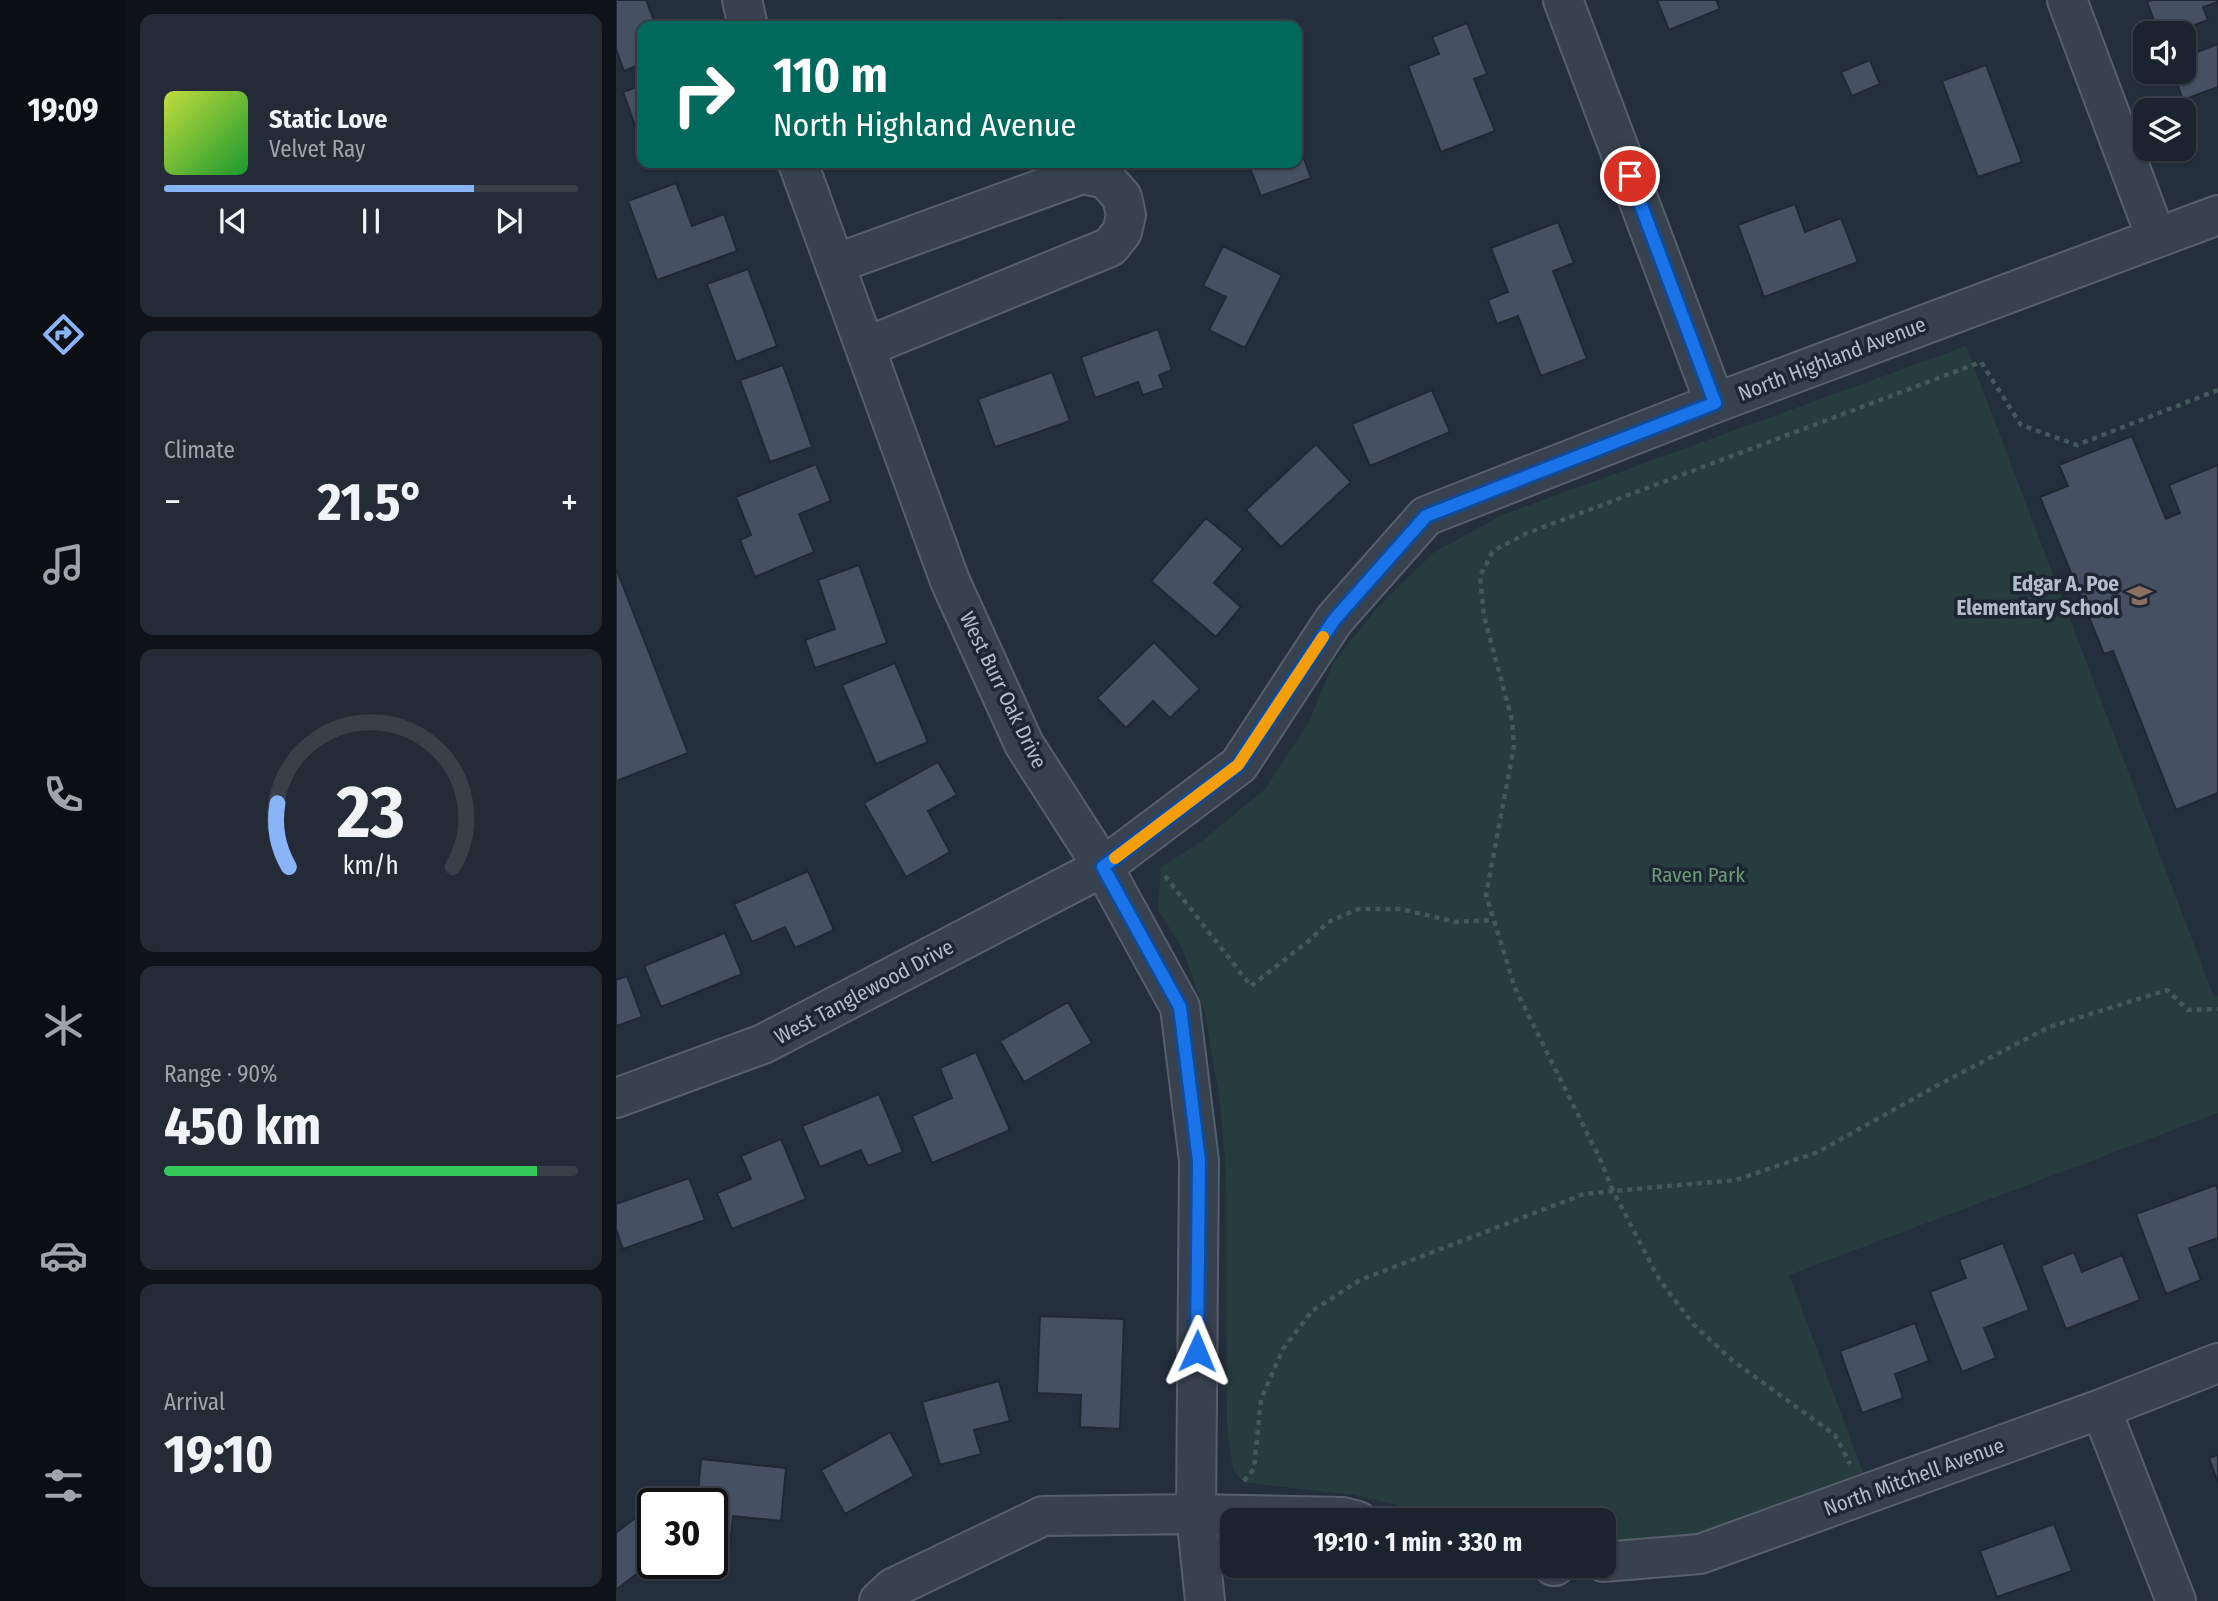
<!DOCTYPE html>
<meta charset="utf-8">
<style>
:root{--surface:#1b232e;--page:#242b36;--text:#f1f3f6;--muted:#a0a4aa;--line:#39404a;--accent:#8ab4f8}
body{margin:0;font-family:"Fira Sans Condensed",sans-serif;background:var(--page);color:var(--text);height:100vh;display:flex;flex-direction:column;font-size:26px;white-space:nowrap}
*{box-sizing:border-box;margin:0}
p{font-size:23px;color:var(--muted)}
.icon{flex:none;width:38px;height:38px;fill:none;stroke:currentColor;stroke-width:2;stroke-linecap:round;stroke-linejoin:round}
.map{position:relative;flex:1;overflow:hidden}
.details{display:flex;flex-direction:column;gap:14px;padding:14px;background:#0f1319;width:490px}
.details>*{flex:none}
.banner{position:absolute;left:21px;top:21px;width:665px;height:147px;border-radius:14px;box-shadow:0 2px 5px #0004,0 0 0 2px var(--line);background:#00695c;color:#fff;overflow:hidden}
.buttons{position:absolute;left:1517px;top:21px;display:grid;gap:14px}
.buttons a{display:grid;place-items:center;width:63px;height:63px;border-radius:14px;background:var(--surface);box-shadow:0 2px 5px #0004,0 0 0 2px var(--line);font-size:35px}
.speed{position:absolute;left:21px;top:1488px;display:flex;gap:14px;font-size:35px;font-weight:700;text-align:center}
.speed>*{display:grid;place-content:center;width:91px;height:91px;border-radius:50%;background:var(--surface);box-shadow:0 2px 5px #0004,0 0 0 2px var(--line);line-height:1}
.speed .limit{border:4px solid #111;border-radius:10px;background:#fff;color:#111}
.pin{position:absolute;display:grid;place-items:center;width:60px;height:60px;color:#fff;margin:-30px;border:4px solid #fff;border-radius:50%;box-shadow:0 2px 7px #0007}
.me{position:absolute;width:77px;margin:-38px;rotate:1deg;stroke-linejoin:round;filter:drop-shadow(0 0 5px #0008)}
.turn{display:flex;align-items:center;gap:24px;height:147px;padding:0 21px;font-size:32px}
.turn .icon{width:91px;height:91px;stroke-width:2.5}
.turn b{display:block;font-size:49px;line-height:60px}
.big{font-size:52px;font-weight:700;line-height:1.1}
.details .tile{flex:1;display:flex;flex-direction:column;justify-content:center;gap:10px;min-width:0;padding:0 24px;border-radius:14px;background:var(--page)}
.details .dial{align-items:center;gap:0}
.dial svg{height:182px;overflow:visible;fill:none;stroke:var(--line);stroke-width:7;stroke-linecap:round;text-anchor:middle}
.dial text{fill:var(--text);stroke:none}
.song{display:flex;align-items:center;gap:21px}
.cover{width:84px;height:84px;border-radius:10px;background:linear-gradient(135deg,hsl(70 70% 55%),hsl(130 70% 35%))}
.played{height:7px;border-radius:4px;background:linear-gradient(90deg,var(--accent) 75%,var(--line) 75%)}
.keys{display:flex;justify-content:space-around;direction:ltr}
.heat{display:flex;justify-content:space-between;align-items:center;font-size:38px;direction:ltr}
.charge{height:10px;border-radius:5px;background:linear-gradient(90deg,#34c759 90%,var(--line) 0)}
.trip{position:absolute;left:604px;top:1508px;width:396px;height:70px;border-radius:14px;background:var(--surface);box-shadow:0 2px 5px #0004,0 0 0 2px var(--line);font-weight:700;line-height:70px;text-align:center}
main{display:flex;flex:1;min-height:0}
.menu{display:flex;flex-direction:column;width:126px;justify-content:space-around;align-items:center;background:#0b0e12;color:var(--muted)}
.menu .icon{width:49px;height:49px}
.menu .on{color:var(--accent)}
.menu b{font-size:32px;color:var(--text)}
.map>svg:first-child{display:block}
</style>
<main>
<nav class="menu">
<b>19:09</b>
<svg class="icon on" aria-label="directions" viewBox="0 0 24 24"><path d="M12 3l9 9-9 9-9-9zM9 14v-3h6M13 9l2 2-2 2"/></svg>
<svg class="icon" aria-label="music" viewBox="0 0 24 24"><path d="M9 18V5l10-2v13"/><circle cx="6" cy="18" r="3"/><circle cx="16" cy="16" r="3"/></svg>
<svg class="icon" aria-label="phone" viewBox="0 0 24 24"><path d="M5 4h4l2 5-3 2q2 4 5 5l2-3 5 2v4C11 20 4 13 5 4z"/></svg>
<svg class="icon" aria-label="climate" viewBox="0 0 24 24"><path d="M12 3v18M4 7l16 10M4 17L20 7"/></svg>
<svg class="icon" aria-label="car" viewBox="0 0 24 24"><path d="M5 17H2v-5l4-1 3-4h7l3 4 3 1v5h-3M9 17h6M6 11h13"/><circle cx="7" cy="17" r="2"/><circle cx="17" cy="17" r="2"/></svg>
<svg class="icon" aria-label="filters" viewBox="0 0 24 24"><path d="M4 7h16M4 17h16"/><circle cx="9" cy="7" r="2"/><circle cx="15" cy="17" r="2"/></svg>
</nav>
<section class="details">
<div class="tile">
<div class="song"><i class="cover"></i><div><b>Static Love</b><p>Velvet Ray</p></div></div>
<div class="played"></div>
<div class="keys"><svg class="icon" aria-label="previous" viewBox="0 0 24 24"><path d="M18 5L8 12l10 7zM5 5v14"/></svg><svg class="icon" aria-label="pause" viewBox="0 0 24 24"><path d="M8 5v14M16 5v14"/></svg><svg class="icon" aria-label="next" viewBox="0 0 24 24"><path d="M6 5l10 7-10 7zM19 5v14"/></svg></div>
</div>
<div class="tile"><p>Climate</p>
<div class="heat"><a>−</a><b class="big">21.5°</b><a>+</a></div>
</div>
<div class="tile dial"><svg viewBox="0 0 100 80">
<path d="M14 69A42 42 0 1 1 86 69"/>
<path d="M14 69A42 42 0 0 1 9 41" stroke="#8ab4f8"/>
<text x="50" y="56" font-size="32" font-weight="700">23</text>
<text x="50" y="72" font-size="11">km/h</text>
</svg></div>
<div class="tile"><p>Range · 90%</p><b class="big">450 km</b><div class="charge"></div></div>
<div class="tile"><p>Arrival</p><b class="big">19:10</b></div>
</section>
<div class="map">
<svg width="1602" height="1601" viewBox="0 0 1602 1601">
<rect width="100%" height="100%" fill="#242f3e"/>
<path fill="#263c3f" d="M1350,346l248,651 4,-1v117l-429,162 75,200 -154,55 -59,14 -48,4v-27h-135l-114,-26 -111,-13 -10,-13 -6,-40 -1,-261 -7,-73 -15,-85 -22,-62 -24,-39 3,-42 41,-26 63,-52 44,-67 24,-59 44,-55 56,-55 69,-38z"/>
<path fill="#455162" stroke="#1f2835" stroke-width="2" d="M0,0h30l10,26h-14v38l-18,7 -8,-22z
M1041,0h59l4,9 -51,21z
M1536,0h66v2l-15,5 5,13 -35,13h-14l-12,-31z
M445,18l3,8h-24z
M851,23l20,51 -13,5 21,52 -54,21 -33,-86 31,-12 -7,-17z
M1602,44v43l-35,13 -10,-28h11v-15z
M1254,60l10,24 -28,12 -11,-24z
M1370,65l36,97 -44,15 -36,-96z
M26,85v60l-19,-53z
M681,140l14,38 -50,18 -13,-33h49z
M60,183l16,43 32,-12 13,37 -80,29 -29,-79z
M1179,204l10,28 36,-14 17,44 -94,35 -26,-72z
M942,222l16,41 -21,8 34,88 -46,17 -23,-60 -21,8 -9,-24 20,-8 -17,-44z
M607,246l59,29 -37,73 -36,-18 17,-33 -23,-11z
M132,269l29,77 -41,16 -29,-78z
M542,329l14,41 -13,5 5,13 -21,7 -5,-13 -43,16 -14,-41z
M167,365l29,82 -42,15 -30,-82z
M436,372l18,49 -75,26 -17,-48z
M816,390l18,42 -80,34 -18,-42z
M1516,436l34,83 14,-6 -11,-28 49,-20v328l-42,17 -63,-159 -9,3 -64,-157 28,-11 -9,-21z
M700,444l35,38 -70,65 -35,-37z
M200,464l15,37 -32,13 15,38 -59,25 -15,-37 11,-5 -15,-38z
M590,518l37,31 -29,34 27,24 -25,30 -65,-56z
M243,565l28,78 -72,25 -10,-28 30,-11 -17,-49z
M0,568l72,185 -72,28z
M538,642l46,47 -30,29 -17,-17 -27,27 -29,-30z
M279,663l33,79 -52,22 -34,-79z
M322,762l19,33 -29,16 22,41 -44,25 -42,-74z
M192,871l26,59 -39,18 -10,-21 -33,15 -18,-38z
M109,933l17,41 -81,33 -17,-41z
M11,976l15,41 -26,9v-46z
M452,1002l24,41 -68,39 -24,-41z
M360,1052l34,78 -78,33 -20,-47 40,-18 -12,-30z
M263,1094l24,58 -35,14 -7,-16 -41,17 -18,-41z
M165,1139l25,60 -74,30 -15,-36 34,-14 -10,-23z
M73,1178l16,42 -82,29 -7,-20v-25z
M1600,1185l2,6v47l-29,10 12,32 -35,14 -30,-80z
M1387,1243l26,67 -45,18 12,30 -34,14 -32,-80 36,-14 -7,-18z
M1458,1252l8,20 40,-17 18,45 -74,29 -25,-63z
M424,1316l84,3 -4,110 -40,-2 1,-32 -44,-2z
M1299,1323l14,38 -34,13 8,24 -41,15 -22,-62z
M383,1381l11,40 -36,9 7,24 -41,11 -18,-63z
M274,1432l24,44 -69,38 -24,-44z
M1602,1455v28l-9,-25z
M85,1459l85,9 -5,53 -48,-5 -3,31 -18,-3v-41h-15z
M24,1514l13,16v31l-37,29v-57z
M1438,1524l18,47 -75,26 -17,-46z"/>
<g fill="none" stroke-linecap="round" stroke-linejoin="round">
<defs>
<path id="minor" d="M126,0l6,26
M947,0l152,403
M1451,0l89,237
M182,163l152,418 74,163 79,123 77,140 19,154 -3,353 9,87
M219,264l247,-90 24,5 16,18 4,18 -4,17 -12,15 -244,100
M0,1098l147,-54 340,-177 136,-102 95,-145 92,-104 289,-113 503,-188
M1485,1409l75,192
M987,1562l97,-8 401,-145 117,-46
M937,1566h2
M263,1601l14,-13 150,-72 153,-2 147,3 15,4"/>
</defs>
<use href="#minor" stroke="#565f6c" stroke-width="42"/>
<path stroke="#44595c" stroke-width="4.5" stroke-dasharray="5 5" stroke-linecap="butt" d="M1602,390l-141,55 -56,-20 -40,-63 -456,172 -32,17 -13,25 4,40 28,104 2,26 -28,149 29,93 85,171 13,32 123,-11 82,-28 120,-67 111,-58 118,-37 21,20 30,-1
M549,876l86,110 60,-47 17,-17 30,-13h43l55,13 37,-2
M628,1481l10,-12 7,-70 22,-50 29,-38 48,-31 224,-86 29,-3 46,88 34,45 39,36 103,75 15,29"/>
<use href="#minor" stroke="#38414e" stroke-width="38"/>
</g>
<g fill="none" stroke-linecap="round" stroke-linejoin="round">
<defs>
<path id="route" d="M581,1351l2,-190 -19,-154 -77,-140 135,-102 96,-145 92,-104 289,-113 -85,-227"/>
</defs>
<use href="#route" stroke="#114b97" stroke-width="18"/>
<use href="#route" stroke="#1a73e8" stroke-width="12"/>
<path stroke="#f59e0b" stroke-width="12" d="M499,858l123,-93 85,-128"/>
</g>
<defs>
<symbol id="school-bare" viewBox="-9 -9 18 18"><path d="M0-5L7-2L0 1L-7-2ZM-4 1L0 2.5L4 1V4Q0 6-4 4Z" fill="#8d6e63" stroke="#1d2633" stroke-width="2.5" paint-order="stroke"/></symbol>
</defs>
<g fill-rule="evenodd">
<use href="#school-bare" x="1506" y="578" width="35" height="35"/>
</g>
<g text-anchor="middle" stroke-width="7" stroke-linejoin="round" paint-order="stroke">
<g font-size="21" fill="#b4bcc9" stroke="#1d2633">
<text transform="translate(1216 359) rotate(-21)" y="7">North Highland Avenue</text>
<text transform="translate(387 690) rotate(64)" y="7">West Burr Oak Drive</text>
<text transform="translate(248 992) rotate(-28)" y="7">West Tanglewood Drive</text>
<text transform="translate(1298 1477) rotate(-20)" y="7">North Mitchell Avenue</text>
</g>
<g font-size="21" font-weight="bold" fill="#b4bcc9" stroke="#1d2633" text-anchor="end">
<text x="1503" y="591">Edgar A. Poe<tspan x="1503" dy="24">Elementary School</tspan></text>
</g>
<g font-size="21" fill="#6b9a76" stroke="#1d2633">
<text x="1082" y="882">Raven Park</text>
</g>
</g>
</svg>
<div class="buttons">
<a><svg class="icon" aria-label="sound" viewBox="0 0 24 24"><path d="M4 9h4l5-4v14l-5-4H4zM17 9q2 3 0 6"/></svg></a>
<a><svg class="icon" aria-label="layers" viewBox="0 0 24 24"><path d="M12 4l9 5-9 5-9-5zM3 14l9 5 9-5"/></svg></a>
</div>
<div class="speed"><div class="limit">30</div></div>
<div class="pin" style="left:1014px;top:176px;background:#d93025"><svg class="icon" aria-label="arrive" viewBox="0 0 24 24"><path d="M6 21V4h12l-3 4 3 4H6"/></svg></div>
<svg class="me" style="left:581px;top:1351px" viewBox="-20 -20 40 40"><path d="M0-17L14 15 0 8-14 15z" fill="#1a73e8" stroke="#fff" stroke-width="4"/></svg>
<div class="trip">19:10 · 1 min · 330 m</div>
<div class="banner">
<div class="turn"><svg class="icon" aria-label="right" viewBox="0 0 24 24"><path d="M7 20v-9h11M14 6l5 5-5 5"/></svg><div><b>110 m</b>North Highland Avenue</div></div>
</div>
</div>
</main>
